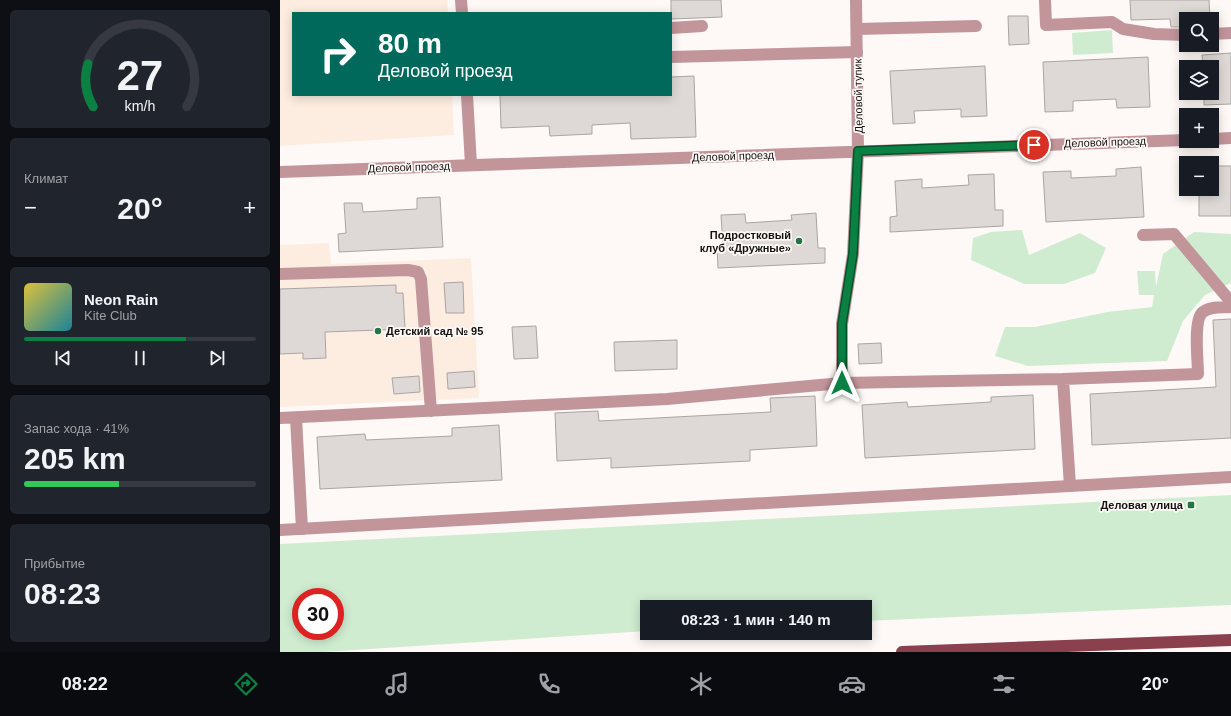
<!DOCTYPE html>
<html lang="ru">
<meta charset="utf-8">
<style>
:root{--surface:#171b24;--page:#20242c;--text:#f1f3f6;--muted:#9ea1a6;--line:#363941;--accent:#0b8043}
body{margin:0;font-family:Helvetica,sans-serif;background:var(--page);color:var(--text);height:100vh;display:flex;flex-direction:column;font-size:15px;white-space:nowrap}
*{box-sizing:border-box;margin:0}
p{font-size:13px;color:var(--muted)}
.icon{flex:none;width:22px;height:22px;fill:none;stroke:currentColor;stroke-width:2;stroke-linecap:round;stroke-linejoin:round}
.map{position:relative;flex:1;overflow:hidden}
.drawer{display:flex;flex-direction:column;gap:10px;padding:10px;background:#0d0f14;width:280px}
.drawer>*{flex:none}
.guide{position:absolute;left:12px;top:12px;width:380px;height:84px;border-radius:0px;box-shadow:0 2px 10px #0003;background:#00695c;color:#fff;overflow:hidden}
.tools{position:absolute;left:899px;top:12px;display:grid;gap:8px}
.tools a{display:grid;place-items:center;width:40px;height:40px;border-radius:0px;background:var(--surface);box-shadow:0 2px 10px #0003;font-size:20px}
.speed{position:absolute;left:12px;top:588px;display:flex;gap:8px;font-size:20px;font-weight:700;text-align:center}
.speed>*{display:grid;place-content:center;width:52px;height:52px;border-radius:50%;background:var(--surface);box-shadow:0 2px 10px #0003;line-height:1}
.speed .limit{border:6px solid #d22;background:#fff;color:#111}
.pin{position:absolute;display:grid;place-items:center;width:34px;height:34px;color:#fff;margin:-17px;border:2px solid #fff;border-radius:50%;box-shadow:0 1px 4px #0007}
.me{position:absolute;width:44px;margin:-22px;rotate:0deg;stroke-linejoin:round;filter:drop-shadow(0 0 3px #0008)}
.turn{display:flex;align-items:center;gap:14px;height:84px;padding:0 20px;font-size:18px}
.turn .icon{width:52px;height:52px;stroke-width:2.5}
.turn b{display:block;font-size:28px;line-height:34px}
.big{font-size:30px;font-weight:800;line-height:1.1}
.drawer .tile{flex:1;display:flex;flex-direction:column;justify-content:center;gap:6px;min-width:0;padding:0 14px;border-radius:6px;background:var(--page)}
.drawer .dial{align-items:center;gap:0}
.dial svg{height:104px;overflow:visible;fill:none;stroke:var(--line);stroke-width:7;stroke-linecap:round;text-anchor:middle}
.dial text{fill:var(--text);stroke:none}
.song{display:flex;align-items:center;gap:12px}
.cover{width:48px;height:48px;border-radius:6px;background:linear-gradient(135deg,hsl(50 70% 55%),hsl(190 70% 35%))}
.played{height:4px;border-radius:2px;background:linear-gradient(90deg,var(--accent) 70%,var(--line) 70%)}
.keys{display:flex;justify-content:space-around;direction:ltr}
.heat{display:flex;justify-content:space-between;align-items:center;font-size:22px;direction:ltr}
.charge{height:6px;border-radius:3px;background:linear-gradient(90deg,#34c759 41%,var(--line) 0)}
.trip{position:absolute;left:360px;top:600px;width:232px;height:40px;border-radius:0px;background:var(--surface);box-shadow:0 2px 10px #0003;font-weight:800;line-height:40px;text-align:center}
.tabs{display:flex;height:64px;justify-content:space-around;align-items:center;background:#090b0e;color:var(--muted)}
.tabs .icon{width:28px;height:28px}
.tabs .current{color:var(--accent)}
.tabs b{font-size:18px;color:var(--text)}
main{display:flex;flex:1;min-height:0}
.map>svg:first-child{display:block}
</style>
<main>
<section class="drawer">
<div class="tile dial"><svg viewBox="0 0 100 80">
<path d="M14 69A42 42 0 1 1 86 69"/>
<path d="M14 69A42 42 0 0 1 10 36" stroke="#0b8043"/>
<text x="50" y="56" font-size="32" font-weight="700">27</text>
<text x="50" y="72" font-size="11">km/h</text>
</svg></div>
<div class="tile"><p>Климат</p>
<div class="heat"><a>−</a><b class="big">20°</b><a>+</a></div>
</div>
<div class="tile">
<div class="song"><i class="cover"></i><div><b>Neon Rain</b><p>Kite Club</p></div></div>
<div class="played"></div>
<div class="keys"><svg class="icon" aria-label="previous" viewBox="0 0 24 24"><path d="M18 5L8 12l10 7zM5 5v14"/></svg><svg class="icon" aria-label="pause" viewBox="0 0 24 24"><path d="M8 5v14M16 5v14"/></svg><svg class="icon" aria-label="next" viewBox="0 0 24 24"><path d="M6 5l10 7-10 7zM19 5v14"/></svg></div>
</div>
<div class="tile"><p>Запас хода · 41%</p><b class="big">205 km</b><div class="charge"></div></div>
<div class="tile"><p>Прибытие</p><b class="big">08:23</b></div>
</section>
<div class="map">
<svg width="951" height="652" viewBox="0 0 951 652">
<rect width="100%" height="100%" fill="#fef9f6"/>
<path fill="#fdede1" d="M0,0h167l1,13h-155v82h159l2,40 -174,11z
M49,243l2,21 140,-6 8,140 -199,9v-162z"/>
<path fill="#cfecd1" fill-rule="evenodd" d="M832,30l1,23 -40,2 -1,-22z
M742,230l7,25 51,-22 26,15 -11,25 -31,11h-40l-53,-24 2,-22 18,-6z
M914,232l37,2v49l-26,12 -22,26 -16,40 -139,5 -33,-10 10,-29h30l72,-15 45,-5 2,-12h-15l-2,-24h18l1,16 7,-33z
M951,495v110l-366,16v-14h-218v24l-324,21h-43v-108zM21,597h34v34h-34z"/>
<path fill="#ded9d6" stroke="#aaa5a2" d="M391,0h50l1,17 -51,2z
M850,0h79l1,19h-24v8h-15l-1,-8 -39,1z
M728,16h20l1,28 -20,1z
M951,53v51l-27,1v-12h8v-26h-9l-1,-12z
M868,57l2,50 -33,1 -1,-9 -43,2v10l-28,1 -2,-50z
M705,66l2,50 -26,1v-8l-47,2 1,12 -22,1 -3,-53z
M414,76l2,61 -65,2 -1,-16 -38,2v9l-42,2 -1,-10 -48,2 -1,-33h171v-18z
M932,166h19v50h-32v-27h13z
M861,167l3,50 -98,5 -3,-50 28,-1v7l45,-2v-7z
M714,174l1,36h8v16l-113,6v-15l7,-1 -2,-35 27,-2v9l47,-3 -1,-10z
M160,197l3,50 -104,5 -1,-18 8,-1 -2,-30h18l1,9 54,-3v-11z
M536,213l2,35h7v15l-107,5 -1,-20 6,-1 -2,-32 24,-1 1,9 46,-3 -1,-5z
M183,282l1,31h-18l-2,-30z
M116,285v8h7l2,36 -80,3 1,26 -23,1v-6l-23,1v-65z
M951,319v119l-139,7 -2,-51 126,-7 -3,-67z
M256,326l2,32 -24,1 -2,-32z
M397,340v29l-62,2 -1,-29z
M601,343l1,20 -23,1 -1,-20z
M194,371l1,16 -27,2 -1,-16z
M139,376l1,16 -26,2 -2,-16z
M753,395l2,54 -170,9 -3,-53 45,-3 1,5 83,-5v-5z
M535,396l2,50 -67,4v11l-139,7v-10l-54,3 -2,-48 43,-2 1,10 172,-9 -1,-14z
M219,425l3,55 -182,9 -3,-52 48,-3 1,6 86,-4v-8z"/>
<g fill="none" stroke-linecap="round" stroke-linejoin="round">
<path stroke="#c2959b" stroke-width="12" d="M181,0l1,13
M765,0l1,25 66,-3 11,7 31,5 32,1
M391,28l31,-2
M577,29l119,-3
M932,34l19,-1
M391,57l186,-5
M187,95l4,70
M863,235l31,-1 57,68
M0,274l128,-4 10,2 3,7 10,132
M783,379l135,-5c0,-13 -5,-55 5,-62 7,-6 19,-4 28,-5
M0,418l387,-19 175,-16 221,-4 7,107
M16,418l6,111"/>
<path stroke="#c2959b" stroke-width="12" d="M932,139l19,-1
M0,172l906,-32
M562,383v-59l11,-70 5,-103 -2,-151
M0,530l951,-53"/>
<path stroke="#8b404e" stroke-width="12" d="M622,652l329,-12"/>
</g>
<g fill="none" stroke-linecap="round" stroke-linejoin="round">
<defs>
<path id="route" d="M562,383v-59l11,-70 5,-103 176,-6"/>
</defs>
<use href="#route" stroke="#07532c" stroke-width="10"/>
<use href="#route" stroke="#0b8043" stroke-width="7"/>
</g>
<g fill="#247445" stroke="#fef9f6" stroke-width="1.5">
<circle cx="519" cy="241" r="4"/>
<circle cx="98" cy="331" r="4"/>
<rect x="907" y="501" width="8" height="8" rx="2"/>
</g>
<g text-anchor="middle" stroke-width="3.5" stroke-linejoin="round" paint-order="stroke">
<g font-size="11" fill="#131211" stroke="#fef9f6">
<text transform="translate(578 96) rotate(-91)" y="4">Деловой тупик</text>
<text transform="translate(825 142) rotate(-2)" y="4">Деловой проезд</text>
<text transform="translate(453 156) rotate(-2)" y="4">Деловой проезд</text>
<text transform="translate(129 167) rotate(-2)" y="4">Деловой проезд</text>
</g>
<g font-size="11" font-weight="bold" fill="#131211" stroke="#fef9f6" text-anchor="end">
<text x="511" y="239">Подростковый<tspan x="511" dy="13">клуб «Дружные»</tspan></text>
<text x="106" y="335" text-anchor="start">Детский сад № 95</text>
<text x="903" y="509">Деловая улица</text>
</g>
</g>
</svg>
<div class="tools">
<a><svg class="icon" aria-label="search" viewBox="0 0 24 24"><circle cx="10" cy="10" r="6"/><path d="M15 15l6 6"/></svg></a>
<a><svg class="icon" aria-label="layers" viewBox="0 0 24 24"><path d="M12 4l9 5-9 5-9-5zM3 14l9 5 9-5"/></svg></a>
<a>+</a>
<a>−</a>
</div>
<div class="speed"><div class="limit">30</div></div>
<div class="pin" style="left:754px;top:145px;background:#d93025"><svg class="icon" aria-label="arrive" viewBox="0 0 24 24"><path d="M6 21V4h12l-3 4 3 4H6"/></svg></div>
<svg class="me" style="left:562px;top:383px" viewBox="-20 -20 40 40"><path d="M0-17L14 15 0 8-14 15z" fill="#0b8043" stroke="#fff" stroke-width="4"/></svg>
<div class="trip">08:23 · 1 мин · 140 m</div>
<div class="guide">
<div class="turn"><svg class="icon" aria-label="right" viewBox="0 0 24 24"><path d="M7 20v-9h11M14 6l5 5-5 5"/></svg><div><b>80 m</b>Деловой проезд</div></div>
</div>
</div>
</main>
<nav class="tabs">
<b>08:22</b>
<svg class="icon current" aria-label="directions" viewBox="0 0 24 24"><path d="M12 3l9 9-9 9-9-9zM9 14v-3h6M13 9l2 2-2 2"/></svg>
<svg class="icon" aria-label="music" viewBox="0 0 24 24"><path d="M9 18V5l10-2v13"/><circle cx="6" cy="18" r="3"/><circle cx="16" cy="16" r="3"/></svg>
<svg class="icon" aria-label="phone" viewBox="0 0 24 24"><path d="M5 4h4l2 5-3 2q2 4 5 5l2-3 5 2v4C11 20 4 13 5 4z"/></svg>
<svg class="icon" aria-label="climate" viewBox="0 0 24 24"><path d="M12 3v18M4 7l16 10M4 17L20 7"/></svg>
<svg class="icon" aria-label="car" viewBox="0 0 24 24"><path d="M5 17H2v-5l4-1 3-4h7l3 4 3 1v5h-3M9 17h6M6 11h13"/><circle cx="7" cy="17" r="2"/><circle cx="17" cy="17" r="2"/></svg>
<svg class="icon" aria-label="filters" viewBox="0 0 24 24"><path d="M4 7h16M4 17h16"/><circle cx="9" cy="7" r="2"/><circle cx="15" cy="17" r="2"/></svg>
<b>20°</b>
</nav>
